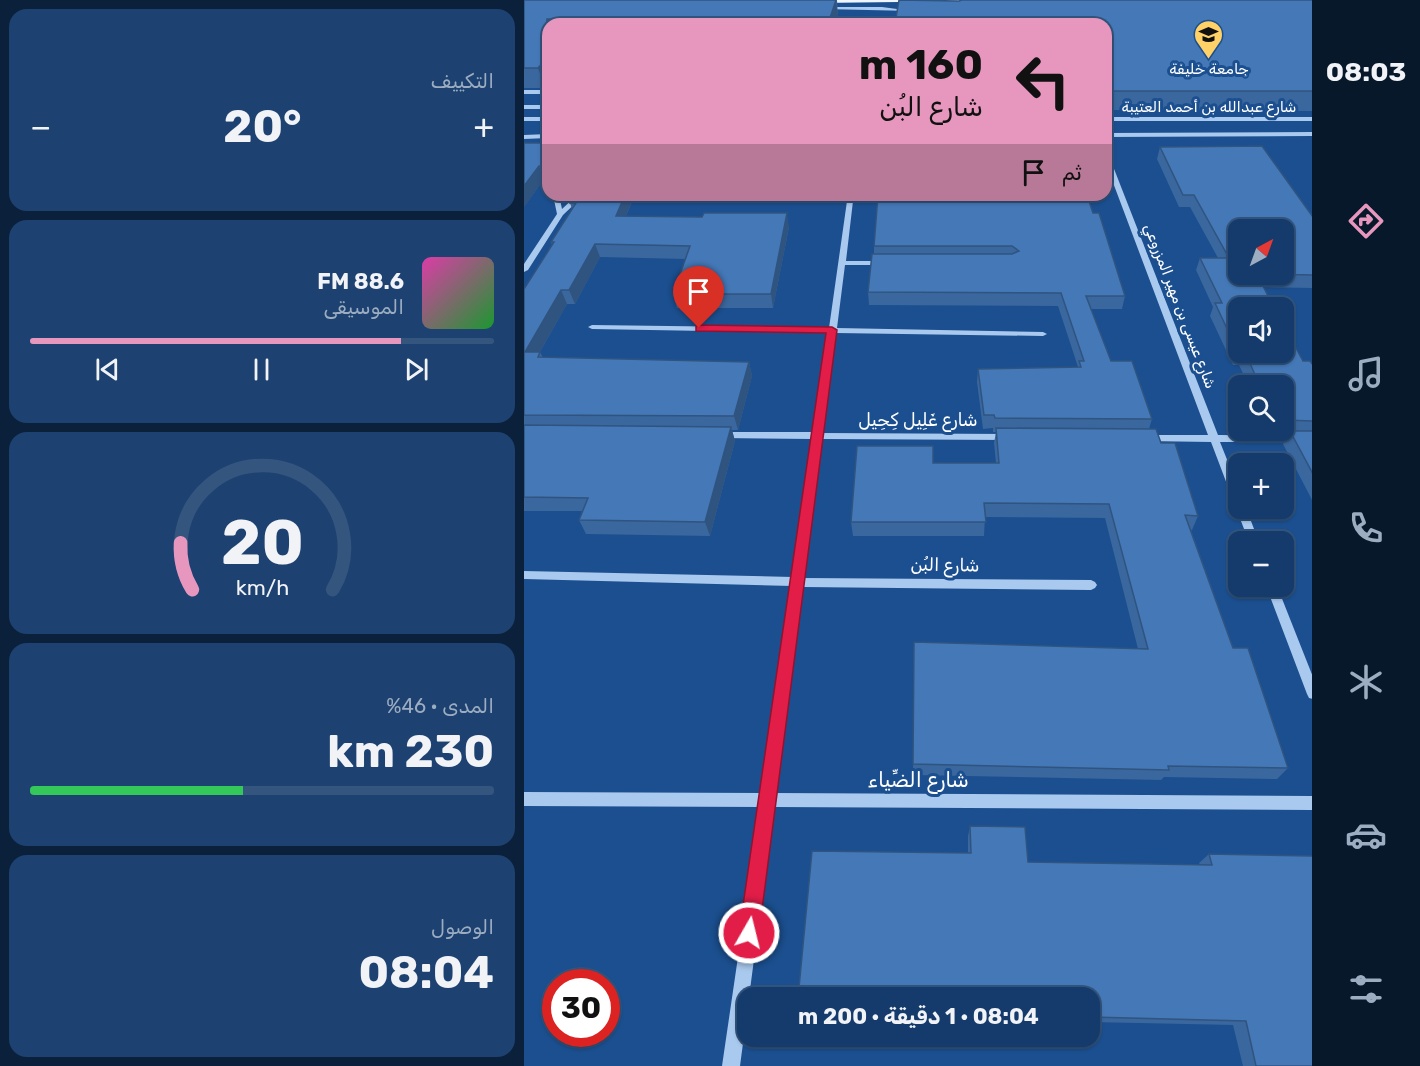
<!DOCTYPE html>
<html lang="ar">
<meta charset="utf-8">
<style>
:root{--surface:#143b6b;--page:#1d4271;--text:#f1f3f6;--muted:#9dadc1;--line:#33557e;--accent:#e797bd}
body{margin:0;font-family:Rubik,Cairo,sans-serif;background:var(--page);color:var(--text);direction:rtl;height:100vh;display:flex;flex-direction:column;font-size:22px;white-space:nowrap}
*{box-sizing:border-box;margin:0}
p{font-size:20px;color:var(--muted)}
.icon{flex:none;width:33px;height:33px;fill:none;stroke:currentColor;stroke-width:2;stroke-linecap:round;stroke-linejoin:round}
.map{position:relative;flex:1;overflow:hidden;direction:ltr}
.drawer{display:flex;flex-direction:column;gap:9px;padding:9px;background:#0b203b;width:524px}
.drawer>*{flex:none}
.guide{position:absolute;left:18px;top:18px;width:570px;height:183px;border-radius:18px;box-shadow:0 2px 4px #0004,0 0 0 2px var(--line);direction:rtl;background:#e797bd;color:#111;overflow:hidden}
.needle{width:39px;rotate:41deg}
.tools{position:absolute;left:704px;top:219px;display:grid;gap:12px}
.tools a{display:grid;place-items:center;width:66px;height:66px;border-radius:12px;background:var(--surface);box-shadow:0 2px 4px #0004,0 0 0 2px var(--line);font-size:30px}
.speed{position:absolute;left:18px;top:969px;display:flex;gap:12px;font-size:30px;font-weight:700;text-align:center}
.speed>*{display:grid;place-content:center;width:78px;height:78px;border-radius:50%;background:var(--surface);box-shadow:0 2px 4px #0004,0 0 0 2px var(--line);line-height:1}
.speed .limit{border:9px solid #d22;background:#fff;color:#111}
.pin{position:absolute;display:grid;place-items:center;width:51px;height:51px;color:#fff;margin:-62px -26px;border-radius:50% 50% 50% 0;rotate:-45deg;box-shadow:0 0 6px #0007}
.pin .icon{rotate:45deg}
.me{position:absolute;width:66px;margin:-33px;rotate:8deg;stroke-linejoin:round;filter:drop-shadow(0 0 4px #0008)}
.turn{display:flex;align-items:center;gap:21px;height:126px;padding:0 30px;font-size:27px}
.turn .icon{width:78px;height:78px;stroke-width:2.5}
.turn b{display:block;font-size:42px;line-height:51px}
.then{display:flex;align-items:center;height:57px;padding:0 30px;background:#0003;gap:12px;font-size:22px}
.big{font-size:45px;font-weight:700;line-height:1.1}
.drawer .widget{flex:1;display:flex;flex-direction:column;justify-content:center;gap:9px;min-width:0;padding:0 21px;border-radius:18px;background:var(--page)}
.drawer .dial{align-items:center;gap:0}
.dial svg{height:156px;overflow:visible;fill:none;stroke:var(--line);stroke-width:7;stroke-linecap:round;text-anchor:middle}
.dial text{fill:var(--text);stroke:none}
.song{display:flex;align-items:center;gap:18px}
.cover{width:72px;height:72px;border-radius:9px;background:linear-gradient(135deg,hsl(320 70% 55%),hsl(130 70% 35%))}
.played{height:6px;border-radius:3px;background:linear-gradient(90deg,var(--accent) 80%,var(--line) 80%)}
.keys{display:flex;justify-content:space-around;direction:ltr}
.heat{display:flex;justify-content:space-between;align-items:center;font-size:33px;direction:ltr}
.charge{height:9px;border-radius:4px;background:linear-gradient(90deg,#34c759 46%,var(--line) 0)}
.trip{position:absolute;left:213px;top:987px;width:363px;height:60px;border-radius:18px;background:var(--surface);box-shadow:0 2px 4px #0004,0 0 0 2px var(--line);font-weight:700;line-height:60px;text-align:center;direction:rtl}
main{display:flex;flex:1;min-height:0}
.menu{display:flex;flex-direction:column;width:108px;justify-content:space-around;align-items:center;background:#08182b;color:var(--muted)}
.menu .icon{width:42px;height:42px}
.menu .selected{color:var(--accent)}
.menu b{font-size:27px;color:var(--text)}
.map>svg:first-child{display:block}
</style>
<main>
<nav class="menu">
<b>08:03</b>
<svg class="icon selected" aria-label="directions" viewBox="0 0 24 24"><path d="M12 3l9 9-9 9-9-9zM9 14v-3h6M13 9l2 2-2 2"/></svg>
<svg class="icon" aria-label="music" viewBox="0 0 24 24"><path d="M9 18V5l10-2v13"/><circle cx="6" cy="18" r="3"/><circle cx="16" cy="16" r="3"/></svg>
<svg class="icon" aria-label="phone" viewBox="0 0 24 24"><path d="M5 4h4l2 5-3 2q2 4 5 5l2-3 5 2v4C11 20 4 13 5 4z"/></svg>
<svg class="icon" aria-label="climate" viewBox="0 0 24 24"><path d="M12 3v18M4 7l16 10M4 17L20 7"/></svg>
<svg class="icon" aria-label="car" viewBox="0 0 24 24"><path d="M5 17H2v-5l4-1 3-4h7l3 4 3 1v5h-3M9 17h6M6 11h13"/><circle cx="7" cy="17" r="2"/><circle cx="17" cy="17" r="2"/></svg>
<svg class="icon" aria-label="filters" viewBox="0 0 24 24"><path d="M4 7h16M4 17h16"/><circle cx="9" cy="7" r="2"/><circle cx="15" cy="17" r="2"/></svg>
</nav>
<div class="map">
<svg width="789" height="1066" viewBox="0 0 789 1066">
<rect width="100%" height="100%" fill="#1b4f8f"/>
<g fill="none" stroke-linecap="round" stroke-linejoin="round">
<path fill="#a9c9ee" fill-rule="evenodd" d="M300,7h58l30,4 -89,-2z
M0,90h24v4h-24z
M0,105h24v4h-24z
M0,117h24v4h-24z
M582,117h207v4h-207z
M789,132v4l-207,1v-4z
M24,134v4l-24,1v-4z
M582,154l3,2 109,279 95,1v6h-93l18,45v17l-5,-4 -22,-58 -66,-1 -5,-3 5,-3h63l-102,-271z
M29,195h6l3,14 15,-14h7l-21,20 -35,55 -4,2v-8l33,-50z
M324,195h6v2h38l3,2 -3,2h-39l-7,60h37l4,2 -4,2h-38l-8,63 206,4 4,2 -4,2 -207,-3 -13,100 187,1 5,3 -5,3 -188,-1 -18,139 287,2 4,2 2,3 -2,3 -4,2 -288,-3 -28,206 538,3v14l-539,-3 -34,259h-18l38,-259 -236,-1v-14l238,1 30,-207 -268,-7v-8l269,6 20,-138 -94,-1 -5,-3 5,-3h95l14,-99 -236,-4 -4,-2 4,-2 237,3 18,-127 -181,1 -3,-2 3,-2 182,-1z
M714,505v3h8l13,34h-10l-13,-34z
M742,586h11l36,91v22l-4,-1 -2,-4z"/>
<path fill="#f0f6ff" fill-rule="evenodd" d="M292,0h163l1,1 -162,2z"/>
</g>
<path fill="#3a679d" d="M0,0h313l1,18 13,6h-303v60l-3,4h-21z
M789,0v111l-207,-1v-86l-182,-23z
M24,143v35l-4,1 -20,28z
M636,147l153,70v71l-50,-1 20,65 30,13v137l-30,-58 6,-10 -11,-1 -2,-3h7v-44h-34l-10,-21h-6l-23,-49 3,-9 -17,-37 4,-12h18l-28,-51h-11l-22,-48z
M51,195h60l-9,21 163,11 -16,81h-96l-4,-14 12,-35 -85,-2 -25,47h-8l-27,48 3,6 206,4 3,14 -14,54h-6l3,11 -25,95 -124,-2 -7,-14 3,-9h-58v-222l28,-44 -1,-3 21,-33 -2,-6z
M569,213l32,83 -3,13h-31l20,52 41,58 -3,10 12,14 37,73 -6,14h-1l42,118 55,120 -11,11 -113,-2 -3,3 -248,-5 1,-133 224,7 -33,-131 -120,-1 -1,19h-131l-2,-14 82,-59h63l-2,-20 2,-11h-3v-4l-10,1 -6,-47 1,-13 100,-2 -20,-61 -189,-1 -1,-13 6,-38v-8z
M446,826l58,36 172,3 -1,-2 10,-9 104,212h-70l-10,-41 -143,-3v-24l-122,-145v-17z"/>
<path fill="#305480" d="M312,0l2,16 -2,8 -6,-6z
M23,19l2,5 -1,26 -3,-10z
M24,57v27l-3,4 -7,-20z
M15,166l5,13 -20,28v-21z
M101,195h10l-15,34 -4,-13z
M263,213l2,14 -16,81 -2,-14z
M71,244l5,13 -25,47 -6,-14z
M37,290l6,14 -35,62 -7,-14z
M225,362l3,14 -14,54 -4,-14z
M207,427l4,14 -25,95 -5,-14z"/>
<path fill="#4478b7" stroke="#305480" stroke-width="1.5" d="M0,0h312l-6,18h21l-2,6h-90l2,-4 -214,-1 -2,21 3,1v16l-10,11h-14z
M375,0l60,1 3,-1h351v91h-207v-67h-211z
M0,143h24v23h-9l-15,20z
M738,146l51,71v58l-40,-1h10v-44h-45v44h19l17,34h-36v44l-23,-49h7l-22,-45h29l-35,-63h-11l-23,-48z
M51,195h50l-9,21 86,1 2,-4h83l-16,81h-98l17,-48 -95,-2 -26,46h-8l-36,62h15l-2,5 211,5 -15,54 -210,-1v-126l30,-47h-3l25,-39h-6z
M354,195h209l6,18h6l26,83h-39l25,65h21l20,58 -157,-1 -1,-3h-10l-6,-46 103,-2 -2,-6h5l-23,-68 -193,-1 4,-38h140l7,-3 -7,-5h-138z
M759,324l20,37h7l3,4v56l-29,-1 -1,-2v-32h-23l-15,-34h38z
M0,425l207,2 -26,95 -126,-2 9,-22 -64,-1z
M472,428l160,1 5,14h14l23,73 -13,-1 48,133h15l40,120 -120,-2 1,4 -256,-6 1,-122 234,7 -39,-145 -125,-1 2,19h-135l6,-76h76v17h66z
M766,431h23v43z
M446,826l55,1 3,35 184,3 -3,-11 104,2v210h-57l-10,-45 -156,-4v-19h-292l14,-147 159,2z"/>
<path fill="#e11d48" stroke="#92132f" stroke-width="1.5" d="M175,325l133,2 5,3 -78,603 -3,7 -7,3 -7,-3 -3,-7 87,-600 -130,-2v-5z"/>
<defs>
<symbol id="university-pin" viewBox="-11 -11 22 30"><path d="M0 17L-7.5 6A9.5 9.5 0 1 1 7.5 6Z" fill="#ffd166" stroke="#1b4f8f"/><path d="M0-5L7-2L0 1L-7-2ZM-4 1L0 2.5L4 1V4Q0 6-4 4Z" fill="#111"/></symbol>
</defs>
<g fill-rule="evenodd">
<use href="#university-pin" x="668" y="18" width="33" height="45"/>
</g>
<g text-anchor="middle" stroke-width="6" stroke-linejoin="round" paint-order="stroke">
<g font-size="15" fill="#fff" stroke="#1b4f8f">
<text x="685" y="74">جامعة خليفة</text>
</g>
<g font-size="15" fill="#fff" stroke="#1b4f8f">
<text x="685" y="112">شارع عبدالله بن أحمد العتيبة</text>
<text transform="translate(656 306) rotate(69)" y="5">شارع عيسى بن مهير المزروعي</text>
</g>
<g font-size="18" fill="#fff" stroke="#1b4f8f">
<text x="394" y="426">شارع غَلِيل كِحِيل</text>
<text transform="translate(421 565) rotate(1)" y="6">شارع البُن</text>
</g>
<g font-size="21" fill="#fff" stroke="#1b4f8f">
<text x="394" y="787">شارع الضِّياء</text>
</g>
</g>
</svg>
<div class="tools">
<a><svg class="needle" viewBox="-14 -14 28 28"><path d="M0-13l5 13h-10z" fill="#e53935"/><path d="M0 13l5-13h-10z" fill="#9dadc1"/></svg></a>
<a><svg class="icon" aria-label="sound" viewBox="0 0 24 24"><path d="M4 9h4l5-4v14l-5-4H4zM17 9q2 3 0 6"/></svg></a>
<a><svg class="icon" aria-label="search" viewBox="0 0 24 24"><circle cx="10" cy="10" r="6"/><path d="M15 15l6 6"/></svg></a>
<a>+</a>
<a>−</a>
</div>
<div class="speed"><div class="limit">30</div></div>
<div class="pin" style="left:175px;top:328px;background:#d93025"><svg class="icon" aria-label="arrive" viewBox="0 0 24 24"><path d="M6 21V4h12l-3 4 3 4H6"/></svg></div>
<svg class="me" style="left:225px;top:933px" viewBox="-20 -20 40 40"><circle r="17" fill="#e11d48" stroke="#fff" stroke-width="3"/><path d="M0-11L8 9 0 5-8 9z" fill="#fff"/></svg>
<div class="trip">08:04 · 1 دقيقة · 200 m</div>
<div class="guide">
<div class="turn"><svg class="icon" aria-label="left" viewBox="0 0 24 24"><path d="M17 20v-9H6M10 6l-5 5 5 5"/></svg><div><b>160 m</b>شارع البُن</div></div>
<div class="then">ثم<svg class="icon" aria-label="arrive" viewBox="0 0 24 24"><path d="M6 21V4h12l-3 4 3 4H6"/></svg></div>
</div>
</div>
<section class="drawer">
<div class="widget"><p>التكييف</p>
<div class="heat"><a>−</a><b class="big">20°</b><a>+</a></div>
</div>
<div class="widget">
<div class="song"><i class="cover"></i><div><b>88.6 FM</b><p>الموسيقى</p></div></div>
<div class="played"></div>
<div class="keys"><svg class="icon" aria-label="previous" viewBox="0 0 24 24"><path d="M18 5L8 12l10 7zM5 5v14"/></svg><svg class="icon" aria-label="pause" viewBox="0 0 24 24"><path d="M8 5v14M16 5v14"/></svg><svg class="icon" aria-label="next" viewBox="0 0 24 24"><path d="M6 5l10 7-10 7zM19 5v14"/></svg></div>
</div>
<div class="widget dial"><svg viewBox="0 0 100 80">
<path d="M14 69A42 42 0 1 1 86 69"/>
<path d="M14 69A42 42 0 0 1 8 45" stroke="#e797bd"/>
<text x="50" y="56" font-size="32" font-weight="700">20</text>
<text x="50" y="72" font-size="11">km/h</text>
</svg></div>
<div class="widget"><p>المدى · 46%</p><b class="big">230 km</b><div class="charge"></div></div>
<div class="widget"><p>الوصول</p><b class="big">08:04</b></div>
</section>
</main>
